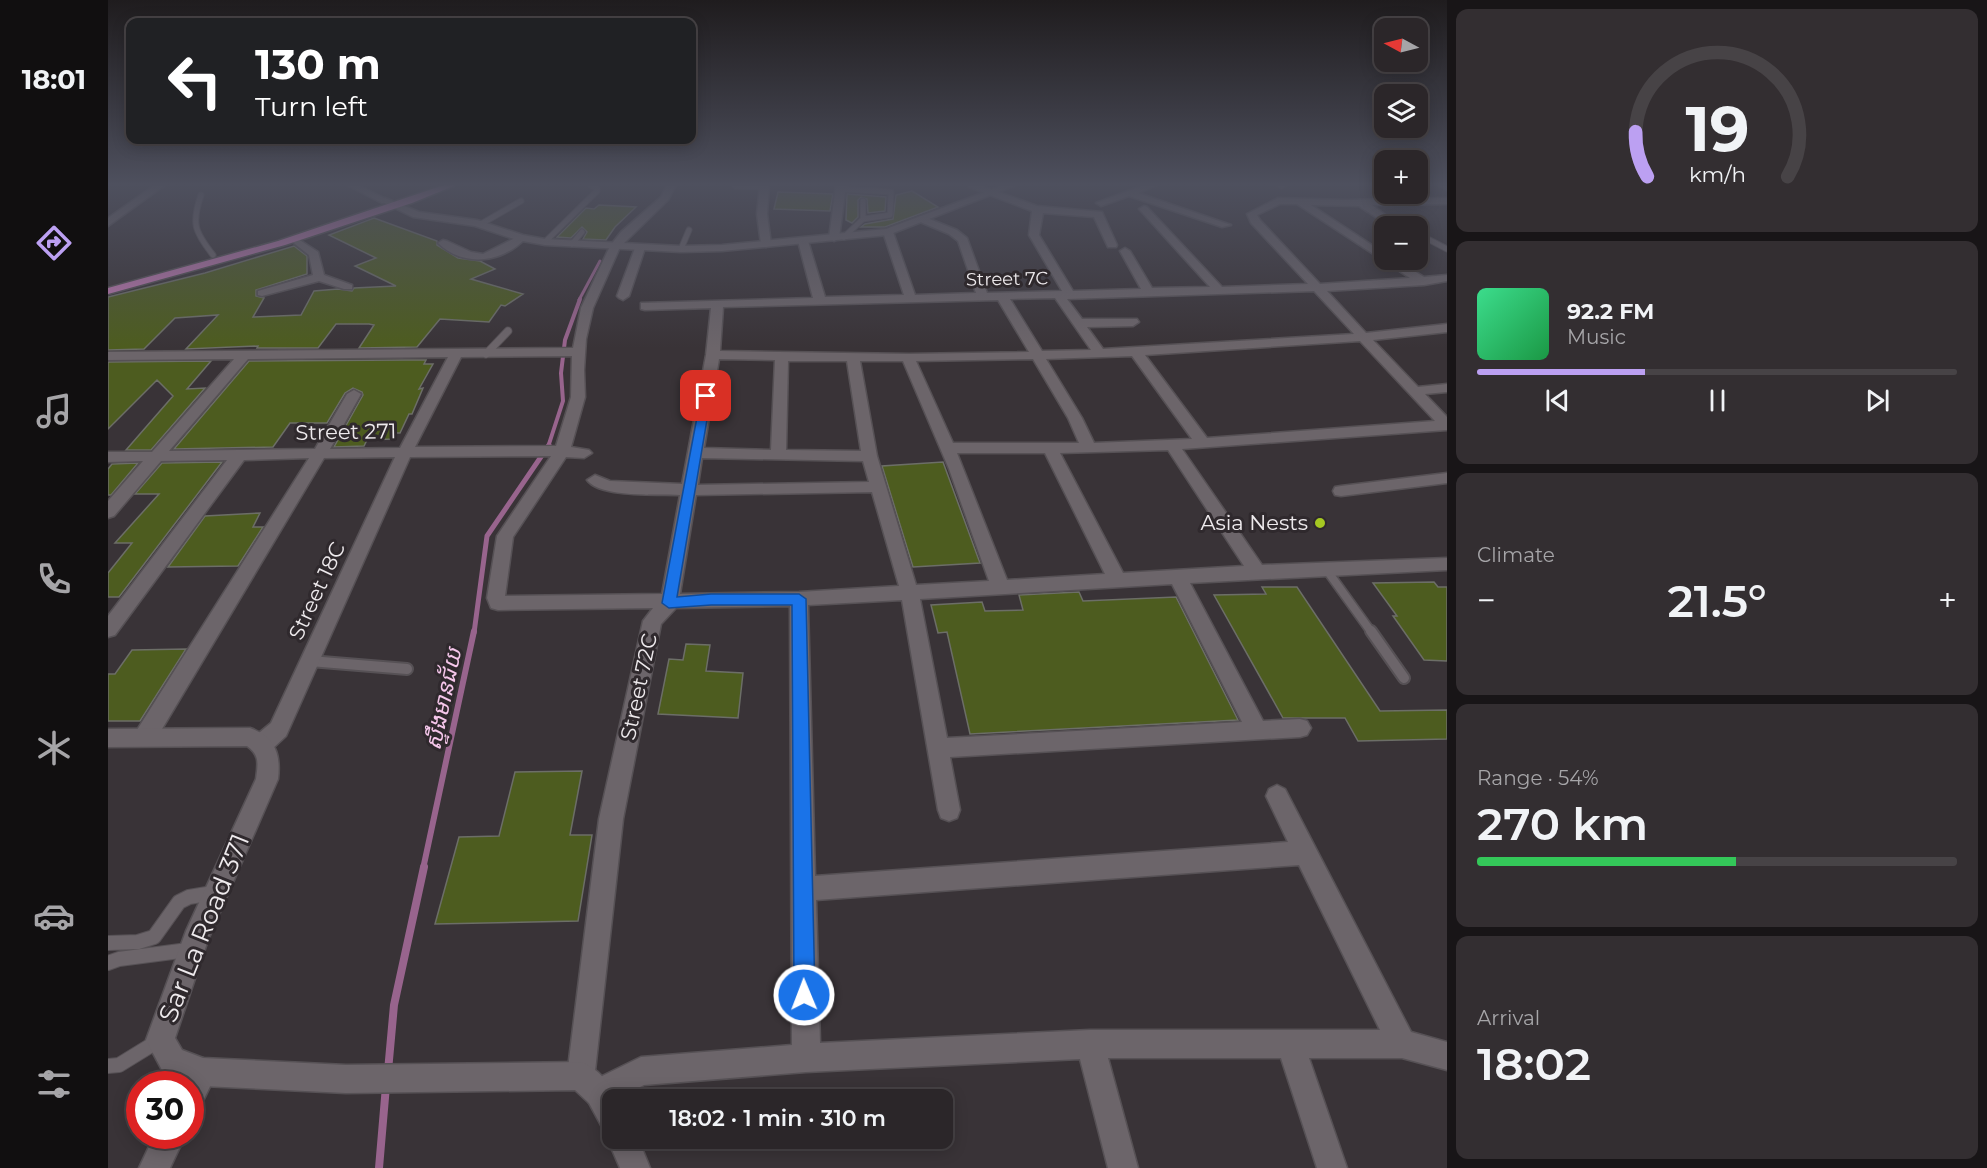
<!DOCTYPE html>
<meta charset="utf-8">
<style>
:root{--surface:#2b2629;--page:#332e31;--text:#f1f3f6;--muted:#a6a5a8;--line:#474346;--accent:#bca0f2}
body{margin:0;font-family:Montserrat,"Noto Sans Khmer",sans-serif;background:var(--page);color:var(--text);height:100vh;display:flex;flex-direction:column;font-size:22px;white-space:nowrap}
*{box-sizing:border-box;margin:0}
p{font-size:20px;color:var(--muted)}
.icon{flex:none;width:33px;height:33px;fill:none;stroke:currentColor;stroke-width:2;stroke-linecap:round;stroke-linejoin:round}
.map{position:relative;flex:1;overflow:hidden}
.details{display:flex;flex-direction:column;gap:9px;padding:9px;background:#181517;width:540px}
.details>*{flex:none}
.hud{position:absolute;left:18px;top:18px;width:570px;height:126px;border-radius:12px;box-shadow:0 3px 15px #0003,0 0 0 2px var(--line);background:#202124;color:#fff;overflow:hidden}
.needle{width:39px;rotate:277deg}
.buttons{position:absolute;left:1266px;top:18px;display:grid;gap:12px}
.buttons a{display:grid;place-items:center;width:54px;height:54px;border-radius:12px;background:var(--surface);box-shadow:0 3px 15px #0003,0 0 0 2px var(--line);font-size:30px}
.speed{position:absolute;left:18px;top:1071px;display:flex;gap:12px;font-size:30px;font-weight:700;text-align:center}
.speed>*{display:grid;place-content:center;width:78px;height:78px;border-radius:50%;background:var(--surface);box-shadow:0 3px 15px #0003,0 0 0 2px var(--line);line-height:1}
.speed .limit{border:9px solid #d22;background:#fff;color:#111}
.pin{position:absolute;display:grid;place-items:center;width:51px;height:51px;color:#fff;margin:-26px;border-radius:12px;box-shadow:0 3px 9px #0006}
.me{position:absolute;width:66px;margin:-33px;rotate:359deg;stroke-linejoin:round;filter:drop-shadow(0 0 4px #0008)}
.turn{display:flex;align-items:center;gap:21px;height:126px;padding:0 30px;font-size:27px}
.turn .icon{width:78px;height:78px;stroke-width:2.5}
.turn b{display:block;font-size:42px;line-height:51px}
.big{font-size:45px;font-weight:600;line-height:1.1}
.details .widget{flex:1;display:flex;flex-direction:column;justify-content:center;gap:9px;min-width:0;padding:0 21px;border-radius:12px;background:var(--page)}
.details .dial{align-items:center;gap:0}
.dial svg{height:156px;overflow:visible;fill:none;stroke:var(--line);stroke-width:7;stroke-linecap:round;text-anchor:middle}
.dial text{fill:var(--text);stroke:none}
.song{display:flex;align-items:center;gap:18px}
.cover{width:72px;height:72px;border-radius:9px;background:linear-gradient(135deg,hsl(150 70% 55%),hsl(140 70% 35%))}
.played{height:6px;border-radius:3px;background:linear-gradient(90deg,var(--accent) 35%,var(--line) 35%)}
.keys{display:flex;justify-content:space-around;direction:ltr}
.heat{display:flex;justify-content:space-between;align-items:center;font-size:33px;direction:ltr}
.charge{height:9px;border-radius:4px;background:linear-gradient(90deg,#34c759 54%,var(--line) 0)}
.trip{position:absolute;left:494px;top:1089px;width:351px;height:60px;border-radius:12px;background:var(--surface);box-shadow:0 3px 15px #0003,0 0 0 2px var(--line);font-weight:600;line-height:60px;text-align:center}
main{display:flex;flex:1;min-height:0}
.menu{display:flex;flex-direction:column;width:108px;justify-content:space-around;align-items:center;background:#110f10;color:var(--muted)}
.menu .icon{width:42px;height:42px}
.menu .selected{color:var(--accent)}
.menu b{font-size:27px;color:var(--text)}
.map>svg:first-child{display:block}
</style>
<main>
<nav class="menu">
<b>18:01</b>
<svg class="icon selected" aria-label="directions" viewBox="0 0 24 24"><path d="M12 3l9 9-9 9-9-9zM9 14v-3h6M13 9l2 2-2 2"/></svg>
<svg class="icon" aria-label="music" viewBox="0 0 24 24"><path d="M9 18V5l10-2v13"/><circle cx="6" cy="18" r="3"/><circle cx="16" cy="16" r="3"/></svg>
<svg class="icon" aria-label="phone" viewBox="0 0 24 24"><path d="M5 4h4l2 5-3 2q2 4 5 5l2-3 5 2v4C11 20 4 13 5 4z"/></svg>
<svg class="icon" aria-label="climate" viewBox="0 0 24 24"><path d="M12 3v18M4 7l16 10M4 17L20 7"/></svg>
<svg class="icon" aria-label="car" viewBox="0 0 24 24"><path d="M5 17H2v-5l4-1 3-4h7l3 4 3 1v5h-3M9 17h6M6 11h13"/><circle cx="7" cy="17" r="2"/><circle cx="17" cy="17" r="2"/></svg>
<svg class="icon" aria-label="filters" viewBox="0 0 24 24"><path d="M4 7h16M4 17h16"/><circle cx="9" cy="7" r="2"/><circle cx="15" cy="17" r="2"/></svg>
</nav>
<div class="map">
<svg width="1339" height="1168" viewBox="0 0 1339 1168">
<rect width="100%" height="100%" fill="#393337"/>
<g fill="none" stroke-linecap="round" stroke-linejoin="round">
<path stroke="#98648d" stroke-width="3" d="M471,300l21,-39"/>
<path stroke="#98648d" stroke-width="4" d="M440,447l15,-46 -2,-28 4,-33 15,-41"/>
<path stroke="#98648d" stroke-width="5" d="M366,633l13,-97 62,-91"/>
<path stroke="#98648d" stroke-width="6" d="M315,869l51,-238"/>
<path stroke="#98648d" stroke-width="8" d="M280,1071l6,-66 30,-138
M271,1168l7,-82"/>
</g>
<path fill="#4d5c1f" stroke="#6c6e67" stroke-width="1.5" d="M804,191l26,16 -53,20h-24l4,-3 28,-5 3,-24z
M670,192l55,2 -3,17 -56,-2z
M739,194l39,3 -1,14 -17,2 -1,-14 -6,-2 -3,3v17l-6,6 -6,-3z
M491,205l37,2 -21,20 -9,13 -23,-1 4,-7 -5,-5 -11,11 -14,-1 29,-29 8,1z
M266,218l63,23v4l21,13 22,3 15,8 -24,10 52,15 -18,12 -4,-1 -12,17 -49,-3 -23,28 -58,1 15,-23 -5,-1h-33l-18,24h-61l1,-2 -72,3 32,-34 -43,3 -31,31 -36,1v-53l97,-24 89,-27 13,10v18l-51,16v6l8,2 -11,19 48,-2 13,-24 24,-2 14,2 2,-3 42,-2 -41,-20 21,-8 -47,-23z
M299,360h19l-2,4h9l-14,25 4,-1 -11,26h-3l-9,19h-6l-3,6 -24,1 -3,6 -30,1 29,-52 -1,-3 -9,-4 -8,5 -18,30h-37l-17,24 -99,2 75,-88z
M103,361l-24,28 18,-1 -54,62h-25l47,-54 -16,-16 -49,49v-67z
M114,462l-103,135h-11v-24l24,-30h-17l44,-49h-24l27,-31z
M835,462l37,101 -67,4 -31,-101z
M30,463l-27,32h-3v-26l4,-5z
M152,513l-7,14h10l-25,39 -70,1 37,-51z
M1326,582l4,5h9v74l-23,-1 -31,-44h4l-24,-33z
M1154,587h35l83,124 67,-1v29l-89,2 -13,-23h-62l-69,-123 52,-1z
M971,592l4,9 93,-4 62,123 -268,14 -23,-102 -9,1 -7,-28 51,-3 3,9 38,-1 -4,-15z
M578,644l24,1 -4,26 37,2 -5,45 -80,-4 11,-55 14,1z
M78,649l-46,72h-32v-47h7l17,-24z
M474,771l-12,64h22l-14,86 -143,3 24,-87 40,-1 16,-64z"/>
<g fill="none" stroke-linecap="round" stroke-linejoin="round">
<defs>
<path id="lane-far4" d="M627,186l28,1
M732,189l51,3 -1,23 -27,4
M93,195c-10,29 -6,37 12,60
M373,224l40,-23
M1312,235l27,14
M736,237l19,-18v-18
M437,242l52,-51v-3l-6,-3
M464,244l10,-12
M573,249l8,-19"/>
<path id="lane-far3" d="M378,354l22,-23"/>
<path id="lane-far2" d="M1218,569l46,64"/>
<path id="lane-far1" d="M1263,631l33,47
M202,661l97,8"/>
<path id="lane" d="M0,943l30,-1 16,-5 25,-35 10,-5 24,-4
M0,963l11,-4 69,-9
M0,1066l11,-1 39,-24"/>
<path id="street" d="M47,185h10l-57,41v-8z
M239,185h11l32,16 -8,2z
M559,185h9l-8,15 -48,47 -27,61 -7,31 -2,31 1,27 -14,50 18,3 3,3 -8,5 -18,-1 -53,80 -8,59 157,-2 18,-99c-21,-1 -80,3 -93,-15l8,-5 15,6 72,3 24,-129 5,-47 -66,2 -4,-1v-6l172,-5 -15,-57 5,-3 5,3 17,56 79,-2 -21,-63 5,-3 5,3 22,63 61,-2 -18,-52 -9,-7 -31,-13v-4l4,-1 35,14 10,8 20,55 75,-2 -33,-56 3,-24 -63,-24 -1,-2h11l58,21 65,6 15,33 -1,2h-8l-14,-30 -51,-4 -4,22 34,56 68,-2 -21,-38 5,-3 5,3 22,37 58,-1 -69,-76 -2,-2 5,-3 3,1 75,80 86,-3 -57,-61 -4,-9 31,-16 67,2 102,-2v6l-75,1 28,21h-11l-30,-20 -48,-1 73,48v7h12l28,17 23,-2v6l-23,4 -97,6 39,42 81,-9v8l-74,8 45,47 29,-3v8l-22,2 22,23v13l-265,19 80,116 185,-7v12l-257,13 73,138 37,-2 7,2 4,7 -4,7 -7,2 -350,20 10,53 -3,8 -8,3 -8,-3 -3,-8 -36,-210 -94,5 7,271 473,-34 -22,-46 3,-7 8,-4 8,4 126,243 36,10v28l-45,-12h-93l38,110h-30l-36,-110h-173l30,110h-30l-28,-109 -274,13 -162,13 -45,23 -10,-5 -5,-10 2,-5 -5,2 -10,-4 -4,-10 32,-257 44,-198 10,-13 -155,2 -7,-2 -4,-10 10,-62 54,-80 -141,1 -124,279 -16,15 -8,3 -8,-3 -3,-7 3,-7 17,-14 124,-266 -71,1 -171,286 -8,2 -8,-2 -3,-7 3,-7 172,-272 -65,2 -129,175 -7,2v-21l119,-156 -66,1 -47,55 -6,2v-17l35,-40 -35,1v-10h44l82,-93 -126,1v-8l465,-4 8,-40 29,-62 11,-14 40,-35zM1172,204h17l113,74 -90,6 -60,-64 -3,-5zM1206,291l40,43 -251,15 -16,-22 46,-1 6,-4 -2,-3h-55l-15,-20zM947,298l36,52 -49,1 -32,-52zM890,300l31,52 -120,2 -189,-3 3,-44zM1252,341l75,80 -228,17 -62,-83zM464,356l-1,41 -15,49 -141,1 46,-90zM1024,356l60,83 -98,4 -12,-25 -36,-59zM340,357l-48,91 -70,1 31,-55 -7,-4 -7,4 -32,55 -146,2 79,-92zM611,359l56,1 -4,90 -67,-2zM925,359l35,59 11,25h-126l-37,-82zM680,361h59l14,90 -75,-1zM752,361h43l46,108 40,112 -73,4 -39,-129zM1060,450l76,116 -121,7 -63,-120zM849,453h88l60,121 -98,6zM594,458l161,3 6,21 -171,3zM764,492l27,94 -100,6 -119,2 16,-99zM1064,584l70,138 -295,16 -27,-139zM682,606l2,439 -151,12 -47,23 29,-261 38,-195 15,-16zM1191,865l81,165h-290l-270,13 -4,-143z
M652,185h9l-2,29 4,30 -5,3 -5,-3 -4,-30z
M728,185h10l-7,53 -5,3 -5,-3z
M1036,185h13l-19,8 93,32 -9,2 -93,-31 -28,10 -5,-3z
M1168,185h11l-5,3z
M1330,185h9v5z
M413,235l5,3c-24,25 -62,30 -88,5l5,-3 4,1 24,11 12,2z
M187,237l23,15 6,23 28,10v4h-8l-25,-8 -57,15 -4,-1v-4l55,-16 -4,-20 -19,-15z
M532,245l5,3 -16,48 -6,4 -4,-2 -2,-2 18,-48z
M1339,473v10l-106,13 -6,-1 -2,-4 2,-4 6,-1z
M95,1058l10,4 4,10 -17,35 -10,4v-27h-9l12,-22z
M46,1136h31l-15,32h-31z"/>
<path id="secondary" d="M896,185h12l-128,50 -166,16 -41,1 -136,-7 -28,-5 -42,-14 -62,-9 -33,-16 5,-3 34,14 58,8 46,15 22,4 136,7 41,-1 164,-16z
M142,728c25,9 31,26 28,51l-70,161 -33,98 7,12 21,8 143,7 235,-3c18,7 28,21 38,38h-7v38h26l12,30h-30l-13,-30 3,-7 -8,-4 -13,-24 -14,-13 -229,3 -143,-7 -41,-16 -16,-30 40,-109 70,-152c2,-15 4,-24 -9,-33l-139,1v-18z"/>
<path id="primary" d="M336,185h12l-44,18 -127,42 -177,49v-6l170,-47z"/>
</defs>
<use href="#lane-far4" stroke="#565155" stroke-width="7"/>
<use href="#lane-far3" stroke="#565155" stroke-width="9"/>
<use href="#lane-far2" stroke="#565155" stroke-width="11"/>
<use href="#lane-far1" stroke="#565155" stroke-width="14"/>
<use href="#lane" stroke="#565155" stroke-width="16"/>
<use href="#street" stroke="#565155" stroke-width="3"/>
<use href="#secondary" stroke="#565155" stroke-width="3"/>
<use href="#primary" stroke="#565155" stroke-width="3"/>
<use href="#lane-far4" stroke="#6c656a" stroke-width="5"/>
<use href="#lane-far3" stroke="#6c656a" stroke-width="7"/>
<use href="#lane-far2" stroke="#6c656a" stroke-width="8"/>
<use href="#lane-far1" stroke="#6c656a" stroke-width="10"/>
<use href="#lane" stroke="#6c656a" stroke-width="14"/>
<use href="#street" fill="#6c656a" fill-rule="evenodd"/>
<use href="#secondary" fill="#6c656a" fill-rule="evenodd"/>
<use href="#primary" fill="#be78b1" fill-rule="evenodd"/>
</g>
<linearGradient id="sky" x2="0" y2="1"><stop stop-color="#1f1c1e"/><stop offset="0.53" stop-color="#4e505e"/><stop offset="1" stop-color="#4e505e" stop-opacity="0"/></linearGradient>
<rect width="1339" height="348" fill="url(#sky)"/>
<path fill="#1a73e8" stroke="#114b97" stroke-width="1.5" d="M598,393l5,3 -34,201 34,-3h88l7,5 9,396 -3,7 -8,3 -7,-3 -3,-7 -2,-390h-81l-42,3 -7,-5 39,-207z"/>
<circle fill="#a5c822" stroke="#2f292d" stroke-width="2" cx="1212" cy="523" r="6"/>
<g text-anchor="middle" stroke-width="6" stroke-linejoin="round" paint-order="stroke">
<g font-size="18" fill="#eeeaed" stroke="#2f292d">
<text transform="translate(899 279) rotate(-1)" y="6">Street 7C</text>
</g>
<g font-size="21" fill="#eeeaed" stroke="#2f292d">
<text transform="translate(238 432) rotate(-1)" y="7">Street 271</text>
<text transform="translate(209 591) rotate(-65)" y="7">Street 18C</text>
<text transform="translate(531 687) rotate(-78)" y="7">Street 72C</text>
</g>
<g font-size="21" fill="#eeeaed" stroke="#2f292d" text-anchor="end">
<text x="1200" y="530">Asia Nests</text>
</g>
<g font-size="22" font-style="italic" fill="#f6c7eb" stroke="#2f292d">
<text transform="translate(335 699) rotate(-78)" y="8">ស្ទឹងមានជ័យ</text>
</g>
<g font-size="26" fill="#eeeaed" stroke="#2f292d">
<text transform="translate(96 928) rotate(-68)" y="9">Sar La Road 371</text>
</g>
</g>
</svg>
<div class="buttons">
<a><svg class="needle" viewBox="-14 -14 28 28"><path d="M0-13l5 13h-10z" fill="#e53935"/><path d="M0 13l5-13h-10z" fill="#a6a5a8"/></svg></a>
<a><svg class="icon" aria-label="layers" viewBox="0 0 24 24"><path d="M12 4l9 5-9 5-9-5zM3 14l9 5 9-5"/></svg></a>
<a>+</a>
<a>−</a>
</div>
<div class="speed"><div class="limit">30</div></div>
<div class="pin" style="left:598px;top:396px;background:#d93025"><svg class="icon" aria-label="arrive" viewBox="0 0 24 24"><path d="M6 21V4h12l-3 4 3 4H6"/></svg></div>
<svg class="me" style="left:696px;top:995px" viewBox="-20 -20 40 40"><circle r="17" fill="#1a73e8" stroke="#fff" stroke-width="3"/><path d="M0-11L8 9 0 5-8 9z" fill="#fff"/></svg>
<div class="trip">18:02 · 1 min · 310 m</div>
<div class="hud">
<div class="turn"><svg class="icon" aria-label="left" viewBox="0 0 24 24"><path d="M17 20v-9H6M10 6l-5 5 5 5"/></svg><div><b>130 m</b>Turn left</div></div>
</div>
</div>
<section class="details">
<div class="widget dial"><svg viewBox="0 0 100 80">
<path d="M14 69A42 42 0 1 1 86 69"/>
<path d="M14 69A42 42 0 0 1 8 46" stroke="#bca0f2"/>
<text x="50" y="56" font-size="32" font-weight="700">19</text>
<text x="50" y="72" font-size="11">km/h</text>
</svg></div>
<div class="widget">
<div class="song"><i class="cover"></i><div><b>92.2 FM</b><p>Music</p></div></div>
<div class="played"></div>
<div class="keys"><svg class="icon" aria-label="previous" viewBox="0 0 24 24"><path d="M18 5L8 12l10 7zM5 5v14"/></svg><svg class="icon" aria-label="pause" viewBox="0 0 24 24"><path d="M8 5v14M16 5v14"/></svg><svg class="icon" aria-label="next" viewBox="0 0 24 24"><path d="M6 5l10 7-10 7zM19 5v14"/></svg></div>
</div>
<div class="widget"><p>Climate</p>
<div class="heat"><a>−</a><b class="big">21.5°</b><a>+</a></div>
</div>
<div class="widget"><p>Range · 54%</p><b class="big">270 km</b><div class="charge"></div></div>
<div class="widget"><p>Arrival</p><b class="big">18:02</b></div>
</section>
</main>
